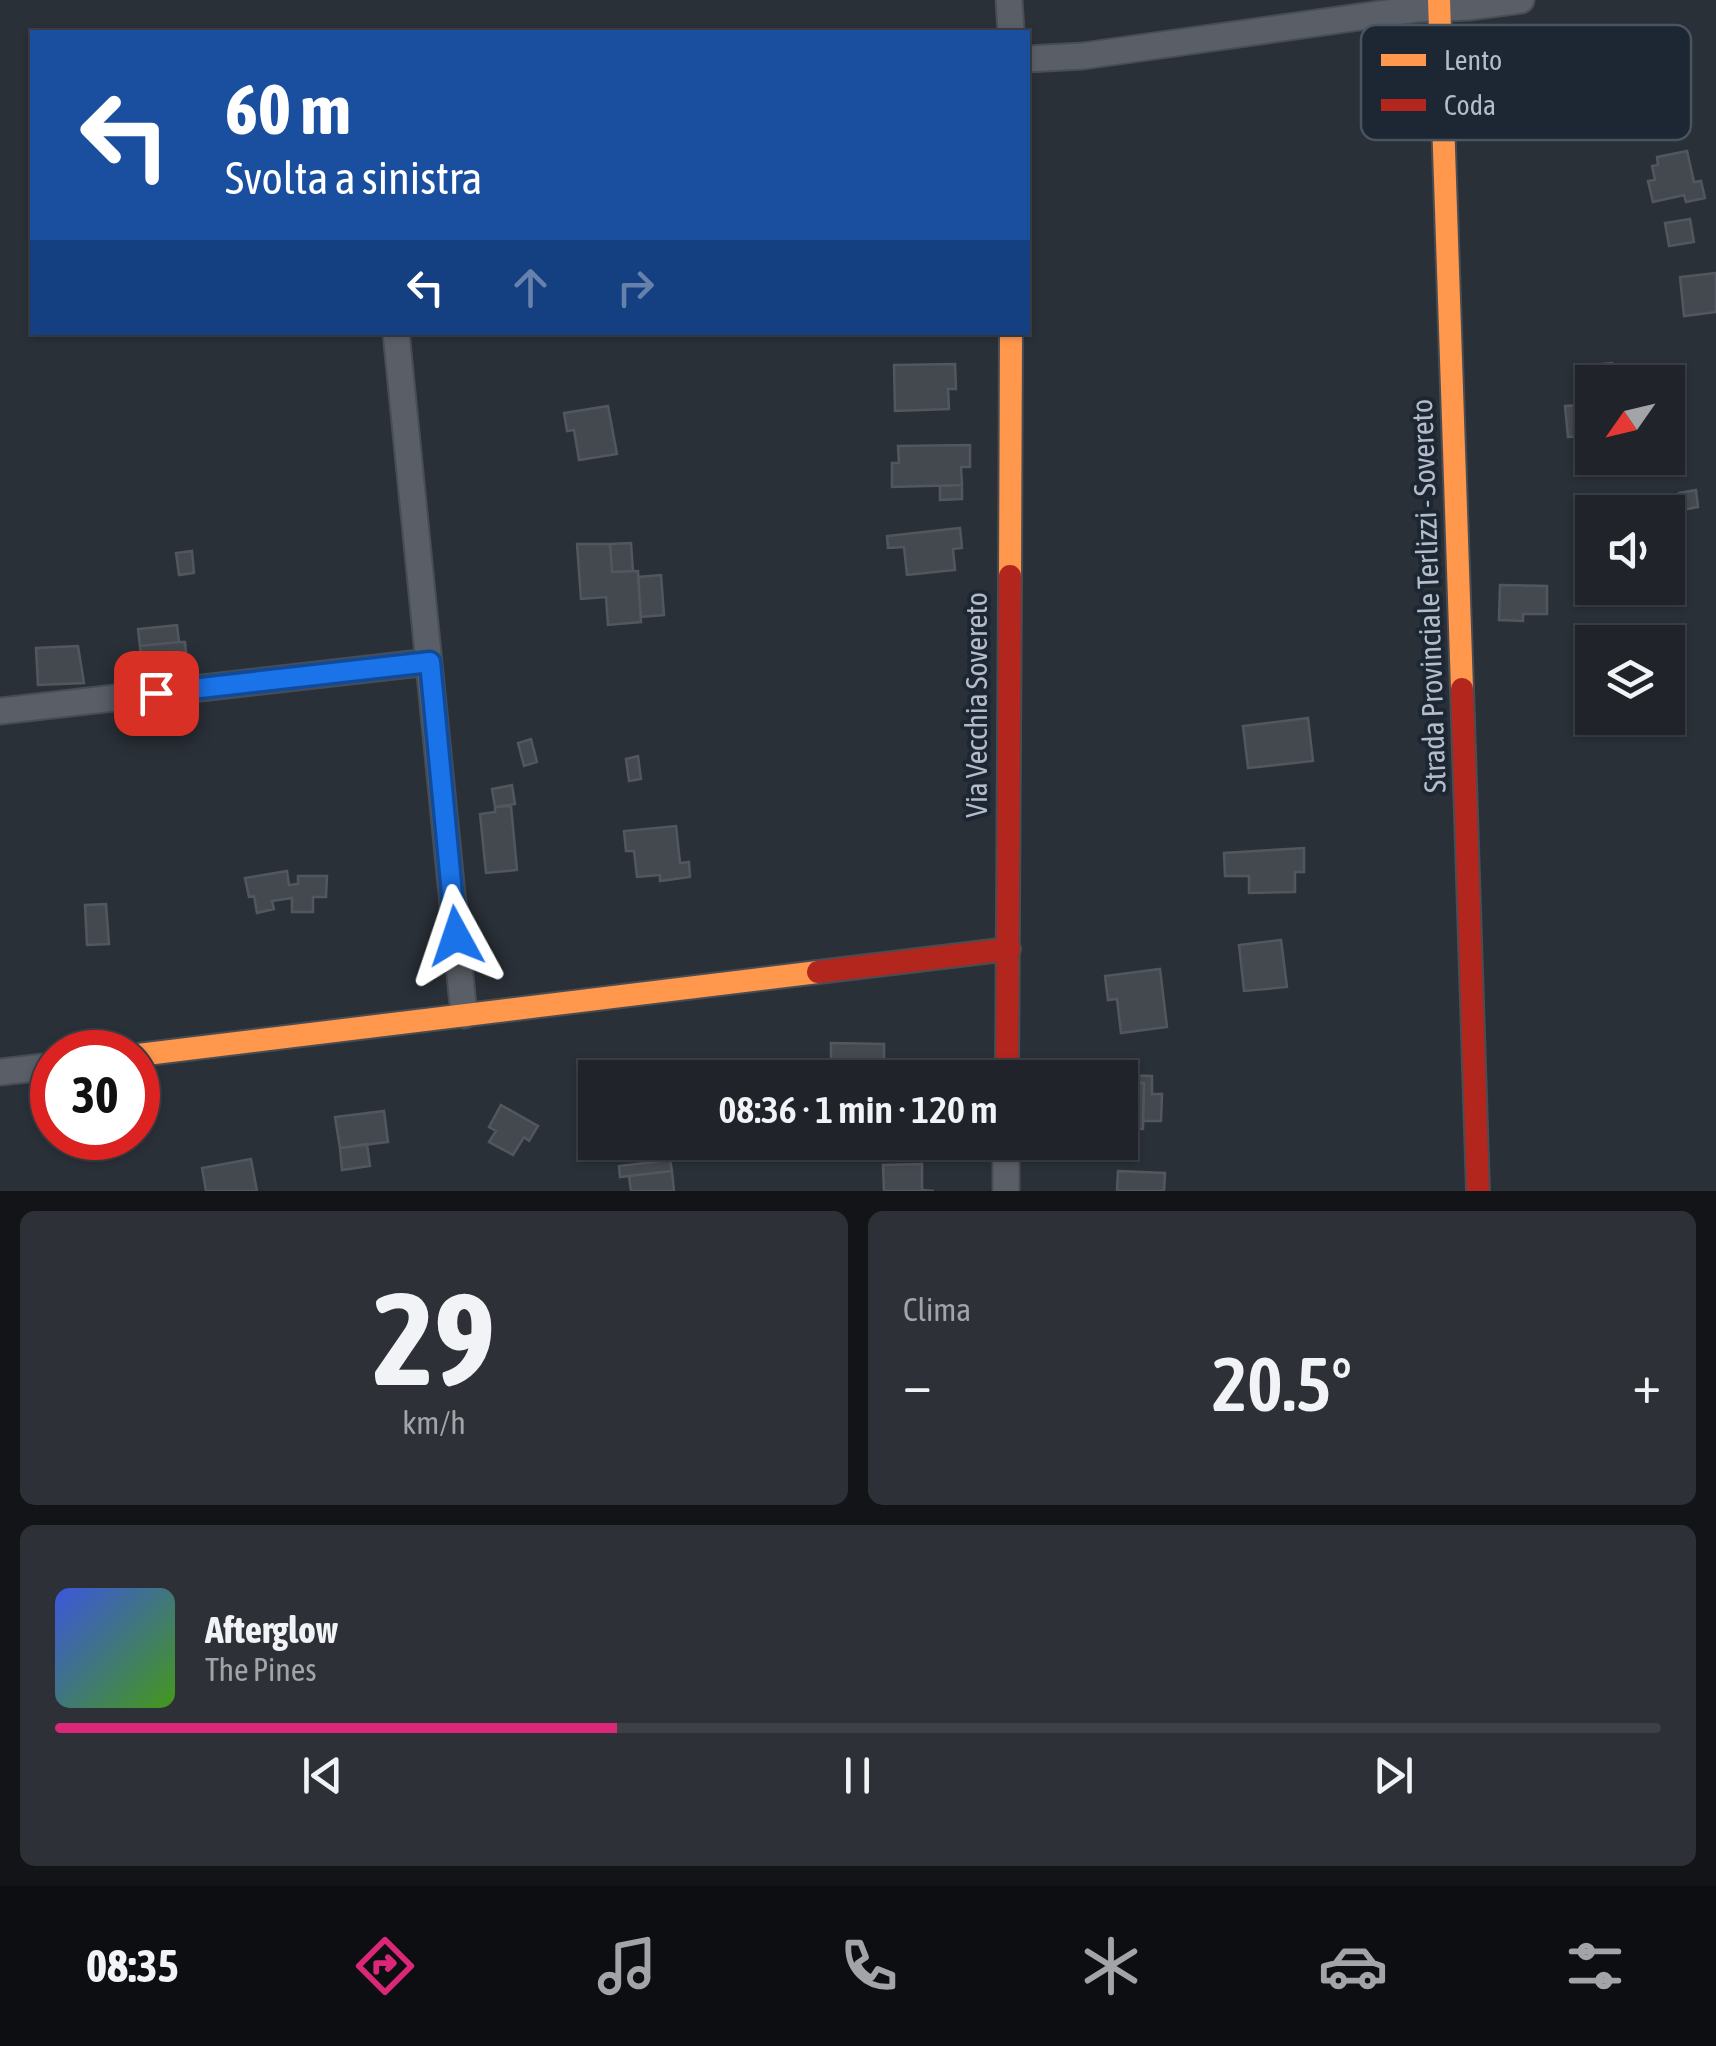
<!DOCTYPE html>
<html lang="it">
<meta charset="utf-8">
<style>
:root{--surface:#20242a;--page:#2d3036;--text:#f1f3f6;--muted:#a2a4a8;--line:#3d4147;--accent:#db2777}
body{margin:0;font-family:"Asap Condensed",sans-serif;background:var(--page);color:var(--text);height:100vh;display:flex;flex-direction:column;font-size:38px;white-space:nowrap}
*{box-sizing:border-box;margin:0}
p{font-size:32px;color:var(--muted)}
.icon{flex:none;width:55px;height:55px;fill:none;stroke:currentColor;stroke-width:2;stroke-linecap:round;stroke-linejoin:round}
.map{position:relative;height:1191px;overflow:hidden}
.panel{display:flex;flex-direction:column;gap:20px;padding:20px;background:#121417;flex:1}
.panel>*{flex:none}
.banner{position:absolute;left:30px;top:30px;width:1000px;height:305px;border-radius:0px;box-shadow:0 2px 8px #0004,0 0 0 2px var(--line);background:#1a4fa0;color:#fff;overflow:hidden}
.needle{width:65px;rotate:236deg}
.tools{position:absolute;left:1575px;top:365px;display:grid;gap:20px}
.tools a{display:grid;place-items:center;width:110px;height:110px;border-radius:0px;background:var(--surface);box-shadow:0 2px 8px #0004,0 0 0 2px var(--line);font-size:50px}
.speed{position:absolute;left:30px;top:1030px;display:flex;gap:20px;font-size:50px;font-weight:700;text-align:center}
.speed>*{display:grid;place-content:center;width:130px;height:130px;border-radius:50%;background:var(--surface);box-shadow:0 2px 8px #0004,0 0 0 2px var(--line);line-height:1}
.speed .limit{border:15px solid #d22;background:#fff;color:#111}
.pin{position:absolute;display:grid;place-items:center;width:85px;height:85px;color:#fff;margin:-42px;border-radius:20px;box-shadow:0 5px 15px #0006}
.me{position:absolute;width:110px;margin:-55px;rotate:355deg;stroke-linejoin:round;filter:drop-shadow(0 0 8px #0008)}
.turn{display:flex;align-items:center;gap:35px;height:210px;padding:0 30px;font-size:45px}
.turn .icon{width:130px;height:130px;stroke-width:2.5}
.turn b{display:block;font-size:70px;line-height:85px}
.lanes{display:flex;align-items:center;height:95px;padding:0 30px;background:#0003;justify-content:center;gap:50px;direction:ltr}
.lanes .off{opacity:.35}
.big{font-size:75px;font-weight:600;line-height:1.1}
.panel .widget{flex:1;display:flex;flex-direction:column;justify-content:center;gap:15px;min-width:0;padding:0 35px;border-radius:15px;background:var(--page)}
.panel .dial{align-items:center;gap:0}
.dial b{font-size:130px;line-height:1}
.song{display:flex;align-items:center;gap:30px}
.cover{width:120px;height:120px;border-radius:15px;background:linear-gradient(135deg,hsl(230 70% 55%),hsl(100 70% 35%))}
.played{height:10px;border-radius:5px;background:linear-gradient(90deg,var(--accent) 35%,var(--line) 35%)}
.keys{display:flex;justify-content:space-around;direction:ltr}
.heat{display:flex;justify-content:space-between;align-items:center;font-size:55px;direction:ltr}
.panel .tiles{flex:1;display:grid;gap:20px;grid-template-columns:1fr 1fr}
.widget:last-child{grid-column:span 2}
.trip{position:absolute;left:578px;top:1060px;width:560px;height:100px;border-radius:0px;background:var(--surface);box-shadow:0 2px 8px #0004,0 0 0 2px var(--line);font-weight:600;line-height:100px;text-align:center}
.tab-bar{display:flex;height:160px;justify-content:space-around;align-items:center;background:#0d0e11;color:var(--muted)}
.tab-bar .icon{width:70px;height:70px}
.tab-bar .active{color:var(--accent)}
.tab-bar b{font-size:45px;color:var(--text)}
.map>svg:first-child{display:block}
</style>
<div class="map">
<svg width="1716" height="1191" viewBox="0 0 1716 1191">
<rect width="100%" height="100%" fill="#2a3038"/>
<path fill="#444950" stroke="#52575f" stroke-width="2.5" d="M1687,151l7,31 7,-1 4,17 -19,4 -2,-7 -31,7 -5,-21 7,-1 -3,-14 6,-1 -1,-8z
M1690,219l4,23 -25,4 -4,-23z
M1716,273v39l-32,4 -4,-39z
M1612,363l1,19h-21v66h-5l-7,-82z
M955,364l1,25h-8l1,20 -54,2 -1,-46z
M1584,405l2,31 -18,1 -3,-31z
M608,406l9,48 -38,6 -5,-30 -7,1 -3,-18z
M970,445v22h-9l1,18 -70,2v-24h7l-1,-17z
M1590,448l2,10h27l1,10 -28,2z
M962,485v14l-22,1v-14z
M1696,490l2,17 -16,3 -3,-17z
M960,528l2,20 -9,1 2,21 -48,5 -3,-28 -16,1 -1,-12z
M631,543l2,28 -21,1 -2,-28z
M577,544h33l2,28 26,-1 3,51 -33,3 -2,-28 -25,2z
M192,551l2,22 -15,2 -3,-22z
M661,575l3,40 -23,2 -3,-40z
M1500,585l47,1v28h-24v7l-24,-1z
M177,625l2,17 -39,4 -2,-17z
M179,642h6l3,34 -45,5 -3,-35z
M78,646l6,37 -46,2 -2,-37z
M1308,718l5,43 -65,7 -5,-42z
M531,739l6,23 -13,4 -6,-23z
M638,756l3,23 -12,2 -3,-22z
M512,785l3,19 -20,3 -3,-18z
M511,806l6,64 -31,3 -6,-59 15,-2v-5z
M676,826l4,37 9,-1 1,15 -30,4v-6l-23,2 -3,-26h-8l-2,-20z
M1304,848v24h-9v20l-46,1v-17h-24l-1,-23z
M287,871l2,14 9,-1v-8h29l-1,21h-13v15h-21v-14l-20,3 2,8 -17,4 -3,-17 -5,1 -4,-19z
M106,904l3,40 -22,1 -2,-40z
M1281,940l6,47 -43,4 -5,-46z
M1160,969l7,58 -46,6 -4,-34 -9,1 -3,-24z
M831,1043l53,1v34h-77v-10h24z
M785,1067l1,11h-31l-1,-9z
M1111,1075l41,1v18h10l-1,27h-18l1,-38 -24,-1v-4z
M1120,1082l24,1 -1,46 -23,-1z
M501,1105l37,21 -9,15 -5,-4 -11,18 -24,-13 7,-11 -7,-4z
M384,1111l4,31 -48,6 -5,-31z
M367,1144l3,22 -28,4 -2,-22z
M251,1159l6,32h-51l-4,-23z
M670,1160l2,11 -52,6 -1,-11z
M922,1164v26l12,1h-50l-1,-26z
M672,1171l2,20h-43l-2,-15z
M1118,1171l47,2 -1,18h-47z"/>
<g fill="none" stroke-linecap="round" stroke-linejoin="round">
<defs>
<path id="street" d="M1009,0l2,32
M1028,59l55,-3 333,-47 52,-2 53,-7
M396,332l68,683
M0,711l429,-49
M0,1072l52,-6
M1006,1191v-49"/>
<path id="slow" d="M1439,0l23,689
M1010,576l1,-244
M138,1055l680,-83"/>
<path id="jam" d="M1462,689l16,502
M818,972l191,-23
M1007,1078l3,-502"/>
</defs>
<use href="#street" stroke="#484c53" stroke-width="29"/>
<use href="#slow" stroke="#484c53" stroke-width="26"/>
<use href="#jam" stroke="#484c53" stroke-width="26"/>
<use href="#street" stroke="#5a5e66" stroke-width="25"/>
<use href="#slow" stroke="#ff974d" stroke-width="22"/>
<use href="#jam" stroke="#b3261e" stroke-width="22"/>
</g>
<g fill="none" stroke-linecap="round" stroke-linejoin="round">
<defs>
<path id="route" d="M156,693l274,-31 26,274"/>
</defs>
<use href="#route" stroke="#114b97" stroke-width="25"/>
<use href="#route" stroke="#1a73e8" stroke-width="18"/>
</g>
<g text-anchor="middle" stroke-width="8" stroke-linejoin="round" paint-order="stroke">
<g font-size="30" fill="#b4bcc9" stroke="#1d2633">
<text transform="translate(1429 596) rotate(-92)" y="10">Strada Provinciale Terlizzi - Sovereto</text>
<text transform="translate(977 705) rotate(-90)" y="10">Via Vecchia Sovereto</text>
</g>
</g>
<rect x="1361" y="25" width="330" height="115" rx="15" fill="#1d2633" stroke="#4a5360" stroke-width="2.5"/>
<rect x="1381" y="54" width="45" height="12" fill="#ff974d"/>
<rect x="1381" y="99" width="45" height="12" fill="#b3261e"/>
<g font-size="28" fill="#b4bcc9">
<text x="1444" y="70">Lento</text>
<text x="1444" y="115">Coda</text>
</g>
</svg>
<div class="tools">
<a><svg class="needle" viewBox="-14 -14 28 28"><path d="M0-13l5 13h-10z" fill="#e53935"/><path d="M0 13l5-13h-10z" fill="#a2a4a8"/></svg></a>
<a><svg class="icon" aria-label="sound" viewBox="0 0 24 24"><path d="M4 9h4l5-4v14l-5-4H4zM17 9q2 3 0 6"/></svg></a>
<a><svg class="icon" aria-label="layers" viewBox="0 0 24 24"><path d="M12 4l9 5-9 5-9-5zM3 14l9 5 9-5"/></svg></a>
</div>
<div class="speed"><div class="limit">30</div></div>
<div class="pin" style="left:156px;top:693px;background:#d93025"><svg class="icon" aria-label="arrive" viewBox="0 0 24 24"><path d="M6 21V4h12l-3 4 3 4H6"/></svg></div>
<svg class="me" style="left:456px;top:936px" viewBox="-20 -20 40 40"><path d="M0-17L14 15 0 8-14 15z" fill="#1a73e8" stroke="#fff" stroke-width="4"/></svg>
<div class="trip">08:36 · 1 min · 120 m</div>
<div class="banner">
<div class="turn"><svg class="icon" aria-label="left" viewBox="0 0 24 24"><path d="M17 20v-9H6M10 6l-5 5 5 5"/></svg><div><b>60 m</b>Svolta a sinistra</div></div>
<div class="lanes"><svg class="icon" aria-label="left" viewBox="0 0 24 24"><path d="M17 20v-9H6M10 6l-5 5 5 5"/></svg><svg class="icon off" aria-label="ahead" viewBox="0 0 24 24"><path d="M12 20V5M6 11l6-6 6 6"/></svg><svg class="icon off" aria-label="right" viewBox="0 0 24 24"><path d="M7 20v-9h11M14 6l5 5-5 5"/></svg></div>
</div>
</div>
<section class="panel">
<div class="tiles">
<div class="widget dial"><b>29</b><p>km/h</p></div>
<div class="widget"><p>Clima</p>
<div class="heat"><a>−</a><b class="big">20.5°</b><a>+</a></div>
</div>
<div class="widget">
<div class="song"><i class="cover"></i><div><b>Afterglow</b><p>The Pines</p></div></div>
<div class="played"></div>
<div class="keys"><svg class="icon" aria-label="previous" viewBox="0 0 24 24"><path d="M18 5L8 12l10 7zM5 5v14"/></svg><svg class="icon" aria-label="pause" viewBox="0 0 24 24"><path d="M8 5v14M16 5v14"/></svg><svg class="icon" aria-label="next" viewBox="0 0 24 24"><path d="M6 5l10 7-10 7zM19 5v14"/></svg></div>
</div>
</div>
</section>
<nav class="tab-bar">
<b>08:35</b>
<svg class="icon active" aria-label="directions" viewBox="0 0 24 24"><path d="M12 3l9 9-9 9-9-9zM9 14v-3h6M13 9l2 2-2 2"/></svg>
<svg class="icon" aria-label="music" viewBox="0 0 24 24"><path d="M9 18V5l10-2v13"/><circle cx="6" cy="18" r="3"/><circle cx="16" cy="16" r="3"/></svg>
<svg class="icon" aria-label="phone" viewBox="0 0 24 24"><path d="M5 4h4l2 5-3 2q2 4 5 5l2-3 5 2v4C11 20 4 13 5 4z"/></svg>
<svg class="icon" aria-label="climate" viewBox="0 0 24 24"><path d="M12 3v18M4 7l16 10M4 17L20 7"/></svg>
<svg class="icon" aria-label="car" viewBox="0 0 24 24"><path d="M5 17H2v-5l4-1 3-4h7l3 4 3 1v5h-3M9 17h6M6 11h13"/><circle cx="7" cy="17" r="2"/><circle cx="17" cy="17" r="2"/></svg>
<svg class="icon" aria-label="filters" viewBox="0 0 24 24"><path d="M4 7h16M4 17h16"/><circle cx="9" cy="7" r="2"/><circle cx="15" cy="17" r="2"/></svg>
</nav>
